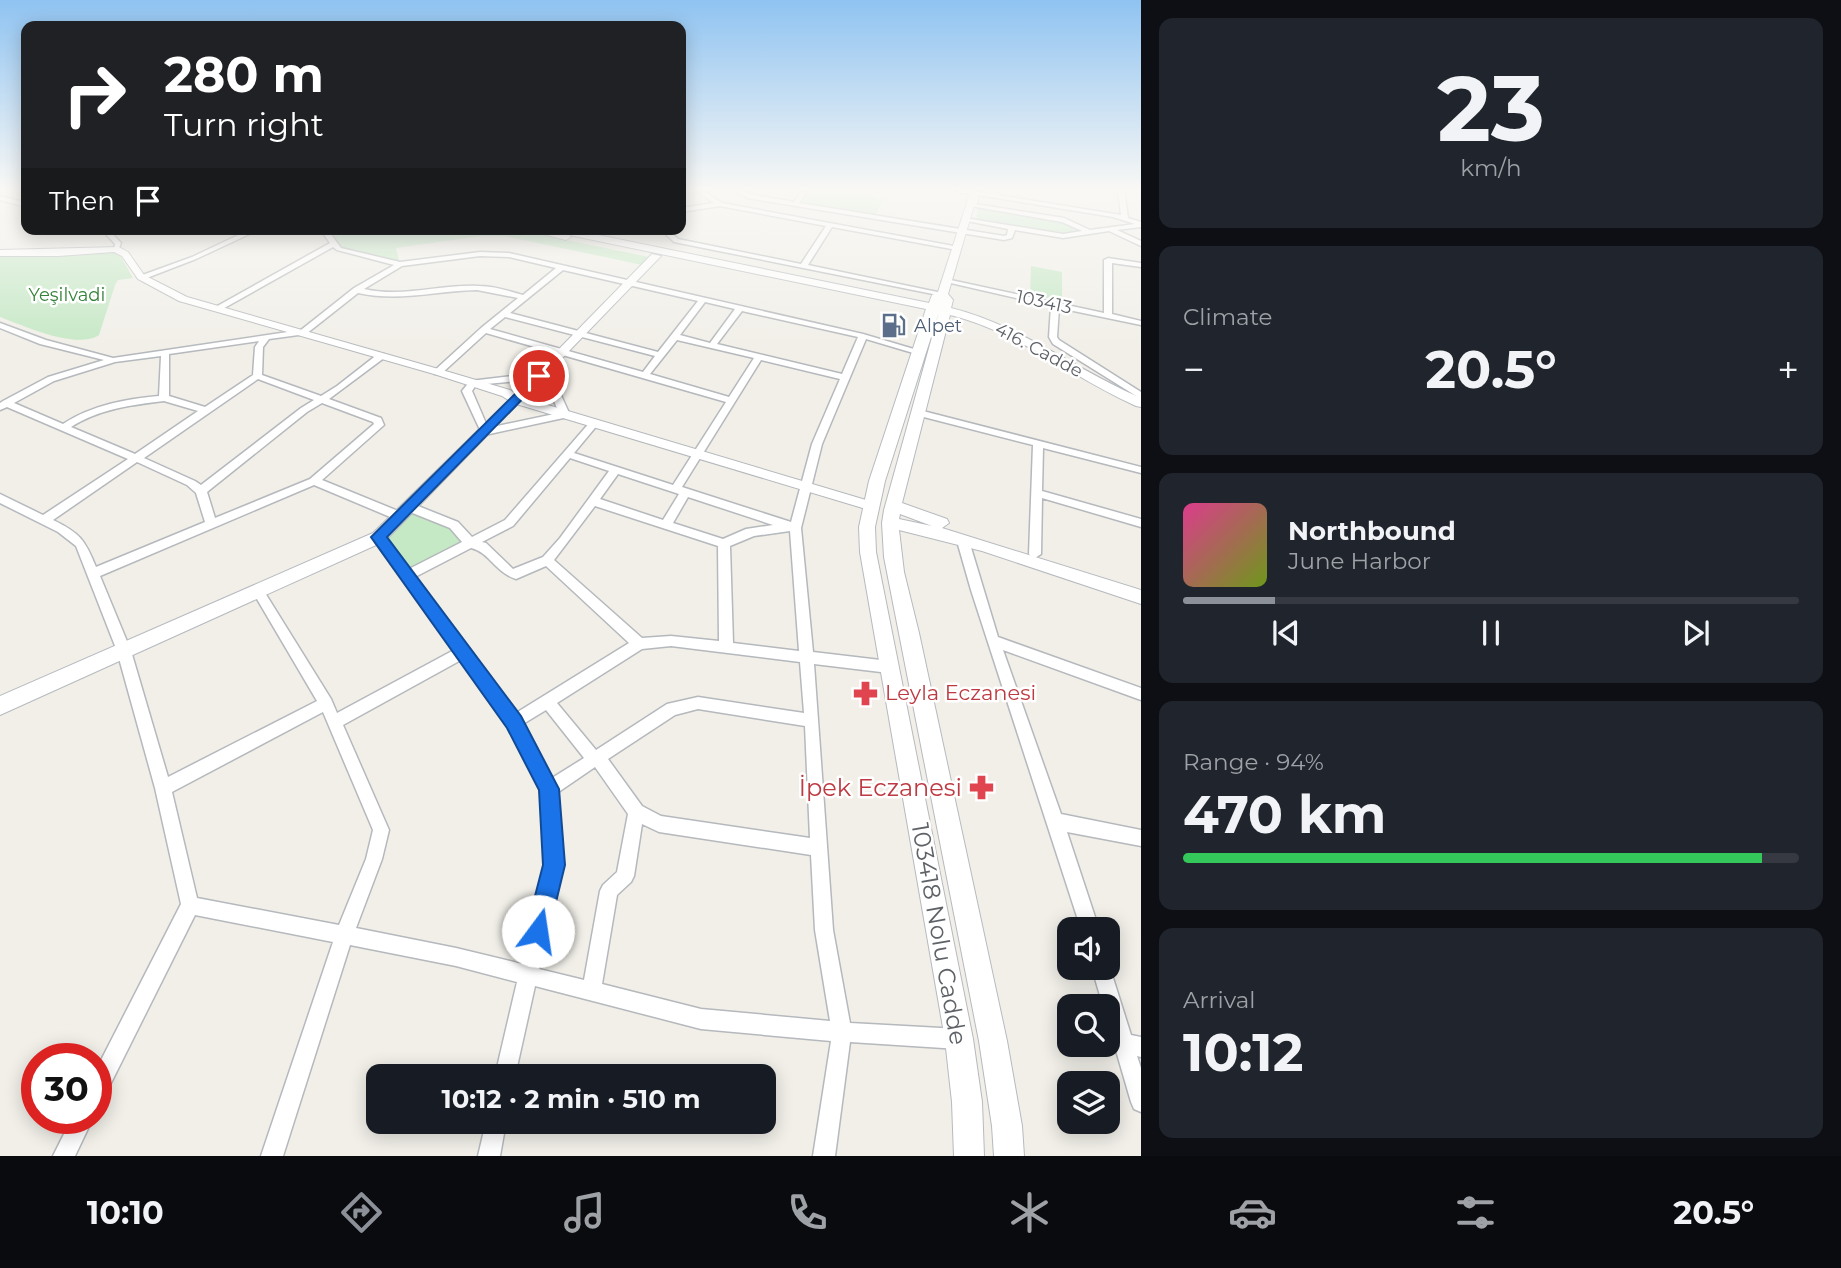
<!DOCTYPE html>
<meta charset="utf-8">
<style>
:root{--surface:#171b24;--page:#20242c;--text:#f1f3f6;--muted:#9ea1a6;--line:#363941;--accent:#8c9099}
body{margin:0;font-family:Montserrat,sans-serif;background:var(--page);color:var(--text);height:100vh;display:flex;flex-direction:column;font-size:26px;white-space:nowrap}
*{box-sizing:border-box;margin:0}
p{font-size:23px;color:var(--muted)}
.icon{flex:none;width:38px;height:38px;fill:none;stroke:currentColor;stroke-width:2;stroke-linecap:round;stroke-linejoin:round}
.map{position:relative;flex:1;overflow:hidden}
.panel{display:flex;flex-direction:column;gap:18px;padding:18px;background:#0d0f14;width:700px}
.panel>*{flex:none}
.top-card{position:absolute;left:21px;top:21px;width:665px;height:214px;border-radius:14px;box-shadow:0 4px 18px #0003;background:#202124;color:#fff;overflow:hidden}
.controls{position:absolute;left:1057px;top:917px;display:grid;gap:14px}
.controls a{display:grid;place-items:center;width:63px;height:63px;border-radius:14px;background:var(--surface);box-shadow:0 4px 18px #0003;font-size:35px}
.speed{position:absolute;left:21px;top:1043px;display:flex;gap:14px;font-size:35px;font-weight:700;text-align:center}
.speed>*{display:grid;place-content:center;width:91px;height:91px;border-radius:50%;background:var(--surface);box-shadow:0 4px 18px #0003;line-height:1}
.speed .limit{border:10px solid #d22;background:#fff;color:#111}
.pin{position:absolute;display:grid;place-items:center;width:60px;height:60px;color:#fff;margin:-30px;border:4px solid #fff;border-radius:50%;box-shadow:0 2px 7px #0007}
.me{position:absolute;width:77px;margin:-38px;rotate:14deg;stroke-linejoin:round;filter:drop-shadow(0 0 5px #0008)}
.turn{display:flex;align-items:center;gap:24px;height:147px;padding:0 28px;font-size:32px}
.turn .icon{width:91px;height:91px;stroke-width:2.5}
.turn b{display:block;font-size:49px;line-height:60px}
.then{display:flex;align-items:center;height:66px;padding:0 28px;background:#0003;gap:14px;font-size:26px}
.big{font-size:52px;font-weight:700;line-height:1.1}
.panel .widget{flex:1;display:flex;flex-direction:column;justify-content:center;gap:10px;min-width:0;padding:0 24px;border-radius:14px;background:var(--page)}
.panel .dial{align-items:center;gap:0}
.dial b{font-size:91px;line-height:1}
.song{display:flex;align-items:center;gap:21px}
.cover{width:84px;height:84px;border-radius:10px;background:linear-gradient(135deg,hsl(330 70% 55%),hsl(80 70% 35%))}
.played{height:7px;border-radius:4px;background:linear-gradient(90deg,var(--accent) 15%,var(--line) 15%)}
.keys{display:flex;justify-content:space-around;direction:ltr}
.heat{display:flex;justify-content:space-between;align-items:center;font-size:38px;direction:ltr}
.charge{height:10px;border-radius:5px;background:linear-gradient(90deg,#34c759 94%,var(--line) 0)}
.trip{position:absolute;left:366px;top:1064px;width:410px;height:70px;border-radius:14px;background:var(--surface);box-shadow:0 4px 18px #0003;font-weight:700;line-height:70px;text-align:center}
.menu{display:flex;height:112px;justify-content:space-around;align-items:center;background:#090b0e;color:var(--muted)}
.menu .icon{width:49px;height:49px}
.menu .active{color:var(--accent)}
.menu b{font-size:32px;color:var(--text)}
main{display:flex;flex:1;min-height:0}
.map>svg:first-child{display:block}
</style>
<main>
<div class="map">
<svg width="1141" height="1156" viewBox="0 0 1141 1156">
<rect width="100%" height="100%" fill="#f1efe8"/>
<path fill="#c5e8c5" d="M809,190c25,0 52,-2 74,11l-7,14 -76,-12z
M978,207l89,14 17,10 -24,4 -84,-14z
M323,229l194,1 137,28 -7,8 -142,-30h-24l-85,12 4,16 -61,-15z
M112,251l7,2 14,25 -15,2 -3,5 -16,50c-22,15 -75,-9 -99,-18v-62l46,1z
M1031,266l31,6v29l-32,-6z
M409,507l45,18 16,18 -64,33 -27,-39z"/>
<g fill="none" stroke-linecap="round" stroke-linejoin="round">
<defs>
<path id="minor" d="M696,190h6l20,13 237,44v2l-2,1 -125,-23 -24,38 139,29 -4,2 -269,-54 -14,-13h7l11,10 123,25 25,-38 -106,-20 -39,6v-4l33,-5z
M735,190h6l8,4 45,8 8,-12h6l-9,13 205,33 3,-1 1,-6 -46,-9 3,-2 98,16 19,-3 -20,-9 -92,-16 -2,-3 96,15 26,12 45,-6 -22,-7 -154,-25 -3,-2h11l154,25 -3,-25h6l4,28 13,4v5l-24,3 24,11v5l-32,-15 -46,7 -48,-8 -3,8 -8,2 -257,-42z
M0,196l26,7v4l-26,-7z
M101,229h7l13,14 -3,7h-4l1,-6z
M251,229h9l-64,30 -52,20 -7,-2 55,-20z
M320,229h7l14,19 59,14 80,-10 29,1 354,81 61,18 -4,3 -54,-16 -44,105 -21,84 12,124 76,9 5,2 2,4 -2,4 -5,2 -75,-9 19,266 17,93 109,6 7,3 3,7 -3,7 -7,3 -109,-7 -15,114h-22l18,-115 -130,-12 -166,-43 -20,90h-20l22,-94 -61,-16 -106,-21 -67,211h-22l72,-214 -138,-27 -92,184 -7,3v-32l85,-166 -26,-116 -38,-137 -41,-105 -18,-14 -58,-29v-9l43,21 85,-56 -121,-52 -7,3v-7l3,-2 45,-24 56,-17 -64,-16 -40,-16v-5l46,17 67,18 188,-28 53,-42 40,-23 -57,-15 -4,-3 -114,64 -7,-2 118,-66zM480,256l29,1 47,11 -33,27c-14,-4 -29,-9 -44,-9 -39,-2 -76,12 -115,3l38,-23zM563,270l135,31 -40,51 -148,-39zM477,290l41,8 -37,30 -46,42v4h6l45,-41 240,69 -53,83 -99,-32 25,-30 -5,-3 -3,1 -86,99 -33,17 -14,-15 -45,-18h-8l-2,3 2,3 45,18 12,14 -53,27 -26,-35h-8l-2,3 81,113 -117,63 -6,-14 -69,-111h-8l-2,3 2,3 63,107 -149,76 -37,-126 -31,-75 214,-91 81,34h8l2,-3 -2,-3 -81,-33 62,-55 -3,-7 -52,-19 55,-41v-4h-6l-41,32 -16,10 -59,-21 1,-28 6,-8 37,-5 52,-41c42,9 77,-2 119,-3zM705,302l30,7 -25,34 -30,-8zM742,311l116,26 -16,37 -125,-30zM505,317l150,39 -12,16 -153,-43zM677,340l77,18 -25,39 -79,-23zM259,341l-4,6 -2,28 -48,32 -36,-11v-42zM161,356l-2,40c-33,3 -67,9 -96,28l-49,-21 40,-22 61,-19zM761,360l79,19 -28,65 -21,78 -109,-35zM258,379l56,21 -13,8 -100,77 -6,-4 -51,-23zM164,401l34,10 -63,43 -64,-27c28,-18 60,-22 93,-26zM322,403l51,19 1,2 -64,55 -95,39 -8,-26 100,-80zM570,458l39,13 -49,67 -17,19 -30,12 -27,-26 -4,-1 31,-16zM137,462l50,23 9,8 9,29 -109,45c-11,-27 -16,-34 -43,-47zM618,474l61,20 -16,26 -63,-21zM688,497l85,28 -27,4 -23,10 -50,-16zM595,506l123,40 1,95 -48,-5 -29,2 -88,-78zM790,531l9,120 -66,-8 -3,-97 24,-10zM471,548c18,4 24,24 45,31l30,-13 83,77 -113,70 -101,-136zM671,646l129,16 4,51 -106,-16 -31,7 -71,46 -39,-47 85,-54zM461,660l48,67 32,63 5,75 -24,99 -66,-16 -100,-20 26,-69 7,-29 -46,-105zM698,709l107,17 5,112 -149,-22 -19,-10 -34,-47 67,-44zM546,710l38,48 -32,20 -29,-54zM323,712l50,118 -7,29 -27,66 -142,-27 -25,-106zM595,767l33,47 -11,58 -14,13 -3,6 -16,89 -45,-11 23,-104 -5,-72zM642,824l17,8 152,23 4,75 15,91 -129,-12 -99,-25 15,-89 14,-13 3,-6z
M1108,258l33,5v4l-29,-4v51l29,7v4l-82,-17 -2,29 2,3 82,52v7l-88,-55 -4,-7 2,-31 -109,-25 4,-2 158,34v-53z
M539,373l3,1 18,19 10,22 -2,2 -83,18 -3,-1 -20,-43 8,-10zM537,379l14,15 8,19 -71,15 -16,-37 4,-6z
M919,410l222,57v6l-98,-25 -1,43 99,28v8l-99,-29 -1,56 -6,4 -4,-1 -2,-3 4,-109 -117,-30v-4z
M963,537l6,4 29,96 143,51v12l-138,-50 58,164 80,16v16l-74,-14 32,97h-18l-110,-339 -14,-49z
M1108,962l23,73 10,2v20l-4,-1 4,12v44l-7,-3 -3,-7 -23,-79v-17h-5l-11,-38h16z
M72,1118h21l-18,38h-22z
M486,1122h20l-6,34h-22z"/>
<path id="tertiary" d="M119,247l9,5 16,23 43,22 255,73 68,20 11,7 355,106 2,3 -7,5 -5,-2 -353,-106 -11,-7 -68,-22 -255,-73 -41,-22 -16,-23 -8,-4 -56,4h-58v-6z"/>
<path id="secondary" d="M971,190l7,2v10l-4,3 -26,89 5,6 -2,8c69,17 125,62 190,90v9l-5,-1c-63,-28 -119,-75 -186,-91l-48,188 45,16 2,4 -7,5 199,62v14l-159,-53 -83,-21 5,42 15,61 88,408 15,85 2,30h-30l-2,-30 -13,-85 -95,-484 -2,-34 2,-13 55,-198 -54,169 -10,46 1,25 97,487 9,63 2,54h-30l-2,-54 -7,-63 -85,-487 -1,-25 10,-46 57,-172 -357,-74 2,2 -5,3 -42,-11h45l360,74 3,-8 6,-3zM900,514l32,12 -33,-7z
M982,190h10l8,5 -7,2z
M652,254l9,2 -276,285 -385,174v-19l373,-163 139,-136z"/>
</defs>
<use href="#minor" stroke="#b5b8bc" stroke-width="3"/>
<use href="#tertiary" stroke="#b5b8bc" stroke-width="2"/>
<use href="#secondary" stroke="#b6babf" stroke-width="2"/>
<use href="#minor" fill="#fff" fill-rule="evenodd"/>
<use href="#tertiary" fill="#fff" fill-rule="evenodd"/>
<use href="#secondary" fill="#fff" fill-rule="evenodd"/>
</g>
<linearGradient id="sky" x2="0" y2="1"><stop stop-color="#8fc3f1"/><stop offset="0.54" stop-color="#f9f8f5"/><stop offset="1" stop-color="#f9f8f5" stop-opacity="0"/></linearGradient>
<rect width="1141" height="351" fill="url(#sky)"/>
<path fill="#1a73e8" stroke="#114b97" stroke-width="2" d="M535,374l10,2 -158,161 134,179 38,73 6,76 -16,66 -3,9 -8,3 -9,-3 -3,-9 17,-66 -4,-75 -32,-62 -136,-191z"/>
<defs>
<symbol id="fuel-bare" viewBox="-9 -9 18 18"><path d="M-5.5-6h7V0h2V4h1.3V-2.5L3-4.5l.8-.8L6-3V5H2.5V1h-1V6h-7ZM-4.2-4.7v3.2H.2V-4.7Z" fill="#5c6f8a" stroke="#fff" stroke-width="2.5" paint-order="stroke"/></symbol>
<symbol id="pharmacy-bare" viewBox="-9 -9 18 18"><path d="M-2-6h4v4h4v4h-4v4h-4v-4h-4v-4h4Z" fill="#e0444e" stroke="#fff" stroke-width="2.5" paint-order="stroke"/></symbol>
</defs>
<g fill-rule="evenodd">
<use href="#fuel-bare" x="876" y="308" width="35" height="35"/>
<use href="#pharmacy-bare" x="848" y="676" width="35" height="35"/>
<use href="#pharmacy-bare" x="964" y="770" width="35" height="35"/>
</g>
<g text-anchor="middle" stroke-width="5" stroke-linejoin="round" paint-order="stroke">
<g font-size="18" fill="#348238" stroke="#fff">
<text x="67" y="301">Yeşilvadi</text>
</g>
<g font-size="18" fill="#5f6368" stroke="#fff">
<text transform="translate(1044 302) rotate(12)" y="6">103413</text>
<text transform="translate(1039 350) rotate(28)" y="6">416. Cadde</text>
</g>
<g font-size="18" fill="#4e5e75" stroke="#fff" text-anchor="start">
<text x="914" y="332">Alpet</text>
</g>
<g font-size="21" fill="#be3a42" stroke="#fff" text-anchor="start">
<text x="885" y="700">Leyla Eczanesi</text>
</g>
<g font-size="24" fill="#be3a42" stroke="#fff" text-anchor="end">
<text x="962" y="796">İpek Eczanesi</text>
</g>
<g font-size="24" fill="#5f6368" stroke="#fff">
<text transform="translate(939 934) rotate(80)" y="8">103418 Nolu Cadde</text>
</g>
</g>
</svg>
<div class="controls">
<a><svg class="icon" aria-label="sound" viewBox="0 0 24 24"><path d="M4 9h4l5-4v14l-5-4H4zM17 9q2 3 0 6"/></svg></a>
<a><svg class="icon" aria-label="search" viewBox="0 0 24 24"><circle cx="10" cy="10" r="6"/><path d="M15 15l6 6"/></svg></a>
<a><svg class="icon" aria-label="layers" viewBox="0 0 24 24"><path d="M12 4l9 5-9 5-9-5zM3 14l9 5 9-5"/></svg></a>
</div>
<div class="speed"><div class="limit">30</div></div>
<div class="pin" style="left:539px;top:376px;background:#d93025"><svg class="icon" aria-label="arrive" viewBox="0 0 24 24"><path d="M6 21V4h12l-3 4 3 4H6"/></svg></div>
<svg class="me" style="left:538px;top:931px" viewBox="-20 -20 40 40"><circle r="19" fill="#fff"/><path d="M0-13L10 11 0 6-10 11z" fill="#1a73e8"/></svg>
<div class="trip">10:12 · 2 min · 510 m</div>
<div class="top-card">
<div class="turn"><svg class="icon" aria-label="right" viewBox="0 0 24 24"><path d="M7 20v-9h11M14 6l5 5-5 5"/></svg><div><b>280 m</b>Turn right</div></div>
<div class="then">Then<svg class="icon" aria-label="arrive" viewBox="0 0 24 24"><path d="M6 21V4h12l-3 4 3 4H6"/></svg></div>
</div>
</div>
<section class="panel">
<div class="widget dial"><b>23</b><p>km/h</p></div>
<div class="widget"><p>Climate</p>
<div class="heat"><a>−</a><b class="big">20.5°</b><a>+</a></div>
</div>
<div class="widget">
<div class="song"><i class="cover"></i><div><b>Northbound</b><p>June Harbor</p></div></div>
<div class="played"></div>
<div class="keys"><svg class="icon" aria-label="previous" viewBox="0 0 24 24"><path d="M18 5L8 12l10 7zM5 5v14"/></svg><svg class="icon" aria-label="pause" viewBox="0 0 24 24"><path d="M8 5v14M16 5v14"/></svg><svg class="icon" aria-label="next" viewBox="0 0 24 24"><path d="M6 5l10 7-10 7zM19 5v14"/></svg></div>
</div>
<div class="widget"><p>Range · 94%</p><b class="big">470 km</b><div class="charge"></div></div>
<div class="widget"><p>Arrival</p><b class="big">10:12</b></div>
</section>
</main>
<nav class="menu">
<b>10:10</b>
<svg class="icon active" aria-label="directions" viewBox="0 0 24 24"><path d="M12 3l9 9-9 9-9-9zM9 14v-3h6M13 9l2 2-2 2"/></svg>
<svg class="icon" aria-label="music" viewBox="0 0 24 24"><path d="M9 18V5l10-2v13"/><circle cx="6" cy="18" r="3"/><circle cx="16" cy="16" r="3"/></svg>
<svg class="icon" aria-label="phone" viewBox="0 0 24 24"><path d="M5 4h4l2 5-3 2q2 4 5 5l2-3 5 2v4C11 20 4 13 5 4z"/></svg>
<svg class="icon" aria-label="climate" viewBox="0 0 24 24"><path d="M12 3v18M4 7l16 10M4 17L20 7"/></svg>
<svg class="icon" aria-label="car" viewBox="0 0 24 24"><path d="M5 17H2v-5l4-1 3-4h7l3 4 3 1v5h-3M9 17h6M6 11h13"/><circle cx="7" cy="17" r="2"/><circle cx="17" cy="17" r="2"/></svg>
<svg class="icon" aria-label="filters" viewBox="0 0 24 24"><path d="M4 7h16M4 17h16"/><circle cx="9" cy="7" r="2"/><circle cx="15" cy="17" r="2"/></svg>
<b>20.5°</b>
</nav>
